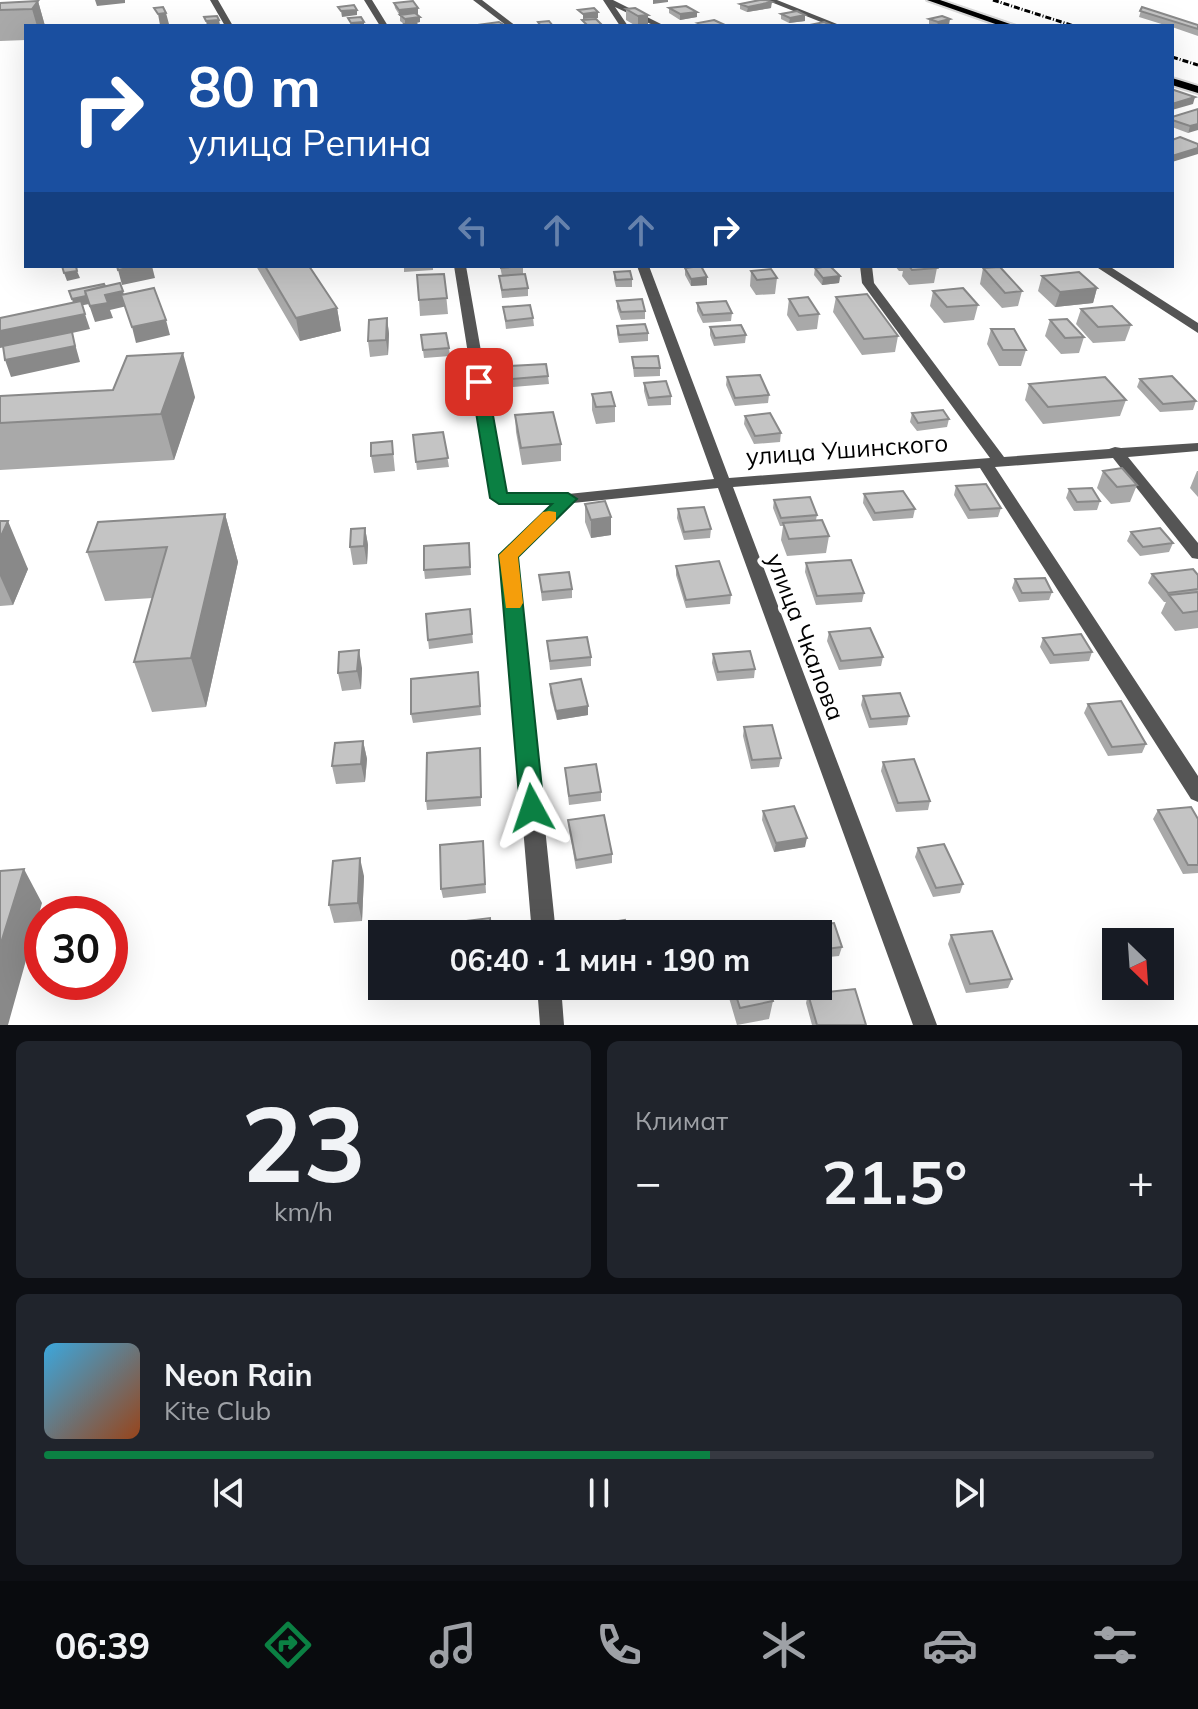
<!DOCTYPE html>
<html lang="ru">
<meta charset="utf-8">
<style>
:root{--surface:#171b24;--page:#20242c;--text:#f1f3f6;--muted:#9ea1a6;--line:#363941;--accent:#0b8043}
body{margin:0;font-family:Mulish,sans-serif;background:var(--page);color:var(--text);height:100vh;display:flex;flex-direction:column;font-size:30px;white-space:nowrap}
*{box-sizing:border-box;margin:0}
p{font-size:26px;color:var(--muted)}
.icon{flex:none;width:44px;height:44px;fill:none;stroke:currentColor;stroke-width:2;stroke-linecap:round;stroke-linejoin:round}
.map{position:relative;height:1025px;overflow:hidden}
.panel{display:flex;flex-direction:column;gap:16px;padding:16px;background:#0d0f14;flex:1}
.panel>*{flex:none}
.hud{position:absolute;left:24px;top:24px;width:1150px;height:244px;border-radius:0px;box-shadow:0 8px 32px #0002;background:#1a4fa0;color:#fff;overflow:hidden}
.needle{width:52px;rotate:155deg}
.fabs{position:absolute;left:1102px;top:928px;display:grid;gap:16px}
.fabs a{display:grid;place-items:center;width:72px;height:72px;border-radius:0px;background:var(--surface);box-shadow:0 8px 32px #0002;font-size:40px}
.speed{position:absolute;left:24px;top:896px;display:flex;gap:16px;font-size:40px;font-weight:700;text-align:center}
.speed>*{display:grid;place-content:center;width:104px;height:104px;border-radius:50%;background:var(--surface);box-shadow:0 8px 32px #0002;line-height:1}
.speed .limit{border:12px solid #d22;background:#fff;color:#111}
.pin{position:absolute;display:grid;place-items:center;width:68px;height:68px;color:#fff;margin:-34px;border-radius:16px;box-shadow:0 4px 12px #0006}
.me{position:absolute;width:88px;margin:-44px;rotate:355deg;stroke-linejoin:round;filter:drop-shadow(0 0 6px #0008)}
.turn{display:flex;align-items:center;gap:28px;height:168px;padding:0 32px;font-size:36px}
.turn .icon{width:104px;height:104px;stroke-width:2.5}
.turn b{display:block;font-size:56px;line-height:68px}
.lanes{display:flex;align-items:center;height:76px;padding:0 32px;background:#0003;justify-content:center;gap:40px;direction:ltr}
.lanes .off{opacity:.35}
.big{font-size:60px;font-weight:700;line-height:1.1}
.panel .card{flex:1;display:flex;flex-direction:column;justify-content:center;gap:12px;min-width:0;padding:0 28px;border-radius:12px;background:var(--page)}
.panel .dial{align-items:center;gap:0}
.dial b{font-size:104px;line-height:1}
.song{display:flex;align-items:center;gap:24px}
.cover{width:96px;height:96px;border-radius:12px;background:linear-gradient(135deg,hsl(200 70% 55%),hsl(20 70% 35%))}
.played{height:8px;border-radius:4px;background:linear-gradient(90deg,var(--accent) 60%,var(--line) 60%)}
.keys{display:flex;justify-content:space-around;direction:ltr}
.heat{display:flex;justify-content:space-between;align-items:center;font-size:44px;direction:ltr}
.panel .tiles{flex:1;display:grid;gap:16px;grid-template-columns:1fr 1fr}
.card:last-child{grid-column:span 2}
.trip{position:absolute;left:368px;top:920px;width:464px;height:80px;border-radius:0px;background:var(--surface);box-shadow:0 8px 32px #0002;font-weight:700;line-height:80px;text-align:center}
.menu{display:flex;height:128px;justify-content:space-around;align-items:center;background:#090b0e;color:var(--muted)}
.menu .icon{width:56px;height:56px}
.menu .on{color:var(--accent)}
.menu b{font-size:36px;color:var(--text)}
.map>svg:first-child{display:block}
</style>
<div class="map">
<svg width="1198" height="1025" viewBox="0 0 1198 1025">
<rect width="100%" height="100%" fill="#fff"/>
<g fill="none" stroke-linecap="round" stroke-linejoin="round">
<defs>
<path id="primary" d="M927,0h13l76,26h-15z
M1172,78l26,8v7l-26,-8z"/>
</defs>
<use href="#primary" stroke="#dbdbdb" stroke-width="4"/>
<path fill="#555" fill-rule="evenodd" d="M210,0h8l15,26h-8z
M364,0h8l16,26h-8z
M473,0h9l34,26h-9z
M603,0h10l52,26h-10l-40,-19 13,19h-8z
M766,0h11l65,26h-11z
M454,266h12l40,227 62,1 146,-15 -77,-213h12l80,212 261,-20 -128,-175 -2,-17h12l2,17 130,174 105,-8 6,-2 6,1 77,-5v8l-70,6 70,86v16l-6,-1 -79,-100 -118,9 203,309v26l-7,-3 -211,-331 -247,19 204,538h-24l-195,-537 -145,15 -56,53 39,378h-24l-32,-379 54,-51 -55,-1 -8,-5z
M1095,266h14l89,57v10z
M537,986h24l3,39h-24z"/>
<use href="#primary" fill="#000" fill-rule="evenodd"/>
<path stroke="#000" stroke-width="3" stroke-dasharray="6 2 1 2" stroke-linecap="butt" d="M993,0l81,26
M1172,57l26,8"/>
</g>
<path fill="#a9a9a9" d="M38,1l7,25h-19v14l-26,1v-38z
M394,3l24,11h-2l4,8 -4,1 2,3h-14v-2l-4,-3v-5l-5,-8z
M740,4l31,4 -24,4 -7,-3z
M1142,7l56,18v11l-26,-9v-1h-4l-29,-9z
M635,8l13,18h-12l-10,-6v-11z
M669,8l28,9 -17,3 -11,-7z
M781,14l24,7 -16,2 -8,-4z
M929,19l20,6 -16,1 -4,-2z
M1198,109l-10,24 -16,-6v-10z
M256,266h53l28,42 4,23 -41,10z
M404,266h29v4l-29,2z
M500,266h23v8l-21,2z
M606,266h20v1l-20,1z
M895,266h40l2,2 -3,15 -25,2 -7,-9 1,-5h-4z
M685,268l22,9v8l-16,1 -6,-11z
M815,268l25,8 -1,7 -17,2 -8,-10z
M983,268l39,23 -4,15 -16,2 -22,-24z
M751,271l26,7 -2,16 -19,1 -6,-9z
M614,272l18,7v8h-16l-2,-8z
M444,274l4,40 -28,2 -1,-16z
M499,276l29,12v8l-26,2z
M1042,276l55,12 -4,15 -38,4 -17,-16z
M933,291l45,14 -4,15 -30,3 -14,-17z
M836,297l62,39 -3,16 -33,3 -29,-43z
M789,299l30,15 -2,15 -20,2 -10,-16z
M617,301l28,10v8l-24,1 -4,-12z
M697,303l35,10 -1,8 -28,2 -6,-12z
M503,307l30,11 1,8 -28,3z
M1081,309l50,16 -6,16 -32,2 -17,-19z
M387,318l2,16 -1,21 -18,2 -2,-16z
M1050,320l34,17 -5,16 -18,1 -16,-18z
M617,326l31,7v8l-29,2 -2,-9z
M710,327l36,8 -1,8 -31,3 -4,-11z
M991,329l35,21 -5,16h-22l-12,-22z
M421,335l28,13 1,8 -26,2z
M632,357l28,11v8l-26,1z
M510,366l38,10 1,8 -36,3z
M727,377l42,18 -1,8 -33,3 -9,-21z
M1140,379l56,22 -3,9 -33,2 -23,-25z
M644,383l27,13v9l-23,1 -4,-15z
M1029,384l97,16 -6,16 -77,8 -18,-24z
M592,394l23,12v16l-19,2 -4,-14z
M0,396l195,1 -21,63 -174,10z
M912,413l37,6 -2,8 -30,4 -7,-9z
M515,415l46,29v17l-39,4 -6,-33z
M745,416l36,17 -1,9 -26,2 -10,-20z
M443,432l6,35 -32,3 -4,-35z
M392,441l3,30 -21,2 -3,-17z
M1103,471l34,14 -7,17 -19,2 -14,-16z
M1197,471h1v26l-8,-9z
M956,486l45,22 -3,9 -30,2 -14,-24z
M1069,489l31,12 -3,9 -23,1 -8,-13z
M864,494l51,15 -2,9 -40,3 -10,-18z
M774,500l43,15 -1,5 13,16 -3,17 -39,3 -6,-16 2,-14h-3l-7,-18z
M585,504l26,31 -20,3 -6,-16z
M678,509l33,20 -1,9 -26,2 -7,-22z
M225,514l13,48 -32,145 -54,5 -18,-50 19,-64 -48,3 -18,-49z
M0,521l28,48 -15,36 -13,1z
M365,528l3,17 -1,19 -14,1 -3,-18z
M1131,532l42,11 -4,9 -29,4 -13,-15z
M469,543l2,32 -46,4 -1,-9z
M806,563l58,30 -2,9 -46,3 -11,-33z
M676,566l55,29 -1,9 -44,4 -10,-33z
M1152,574l46,1v53l-23,3 -14,-18 5,-11h-2l-16,-19z
M539,575l33,14v9l-30,3z
M1015,579l37,13 -3,8 -30,2 -7,-14z
M470,609l3,34 -44,6 -1,-9z
M829,632l54,25 -2,9 -42,4 -12,-29z
M1043,638l49,14 -3,9 -39,3 -10,-17z
M547,641l44,16v9l-41,4z
M713,654l42,15 -1,9 -37,3 -5,-18z
M362,668l-1,21 -19,2 -4,-18z
M478,672l3,43 -68,8 -2,-9z
M550,684l38,31 -31,5 -7,-27z
M863,696l46,20 -2,9 -38,3 -8,-23z
M1088,704l58,40 -4,9 -34,3 -24,-43z
M744,727l37,31 -2,9 -28,2 -8,-33z
M363,741l4,18 -2,23 -29,2 -4,-18z
M480,757l1,49 -54,4 -1,-9z
M883,762l47,39 -2,9 -32,2 -15,-41z
M565,768l36,24v9l-32,4z
M1158,810l40,9v54l-15,1 -30,-55z
M763,811l42,36 -31,5 -12,-32z
M568,820l44,34v9l-36,6 -7,-40z
M483,841l3,52 -43,5 -2,-9z
M918,848l45,36 -3,9 -27,4 -18,-40z
M364,876l-2,45 -28,2 -5,-18z
M834,923l8,24 -3,9 -21,2v-24h-32l1,-6z
M951,935l61,44 -4,9 -42,5 -18,-49z
M434,986h61v3l-60,7z
M727,986h41l5,15 -4,18 -32,6 -10,-34z
M808,994l58,31h-54l-6,-22z"/>
<path fill="#898989" d="M95,0h30v3l-28,3z
M653,0h15v2l-15,2z
M38,1l7,25h-8l-5,-17z
M772,2l-1,6 -24,4 1,-5z
M418,8v6l-19,2v-6z
M357,10v5l-15,2 -1,-6z
M598,12v6l-15,1v-5z
M697,12v5l-17,3v-6z
M166,13l3,11 -9,1 -2,-11z
M648,15v11h-10v-10z
M805,15v6l-16,2 1,-5z
M420,17v5l-15,3v-6z
M950,19l-1,6 -12,1 1,-4z
M219,20l1,5 -13,1 -1,-5z
M364,22v4h-13v-3z
M1195,97l-2,7 -21,6v-6z
M1198,124v6l-10,3 2,-7z
M1198,148v6l-26,8v-6z
M138,266h14l3,12 -33,7 -4,-15z
M77,271l3,7 -13,3 -3,-8z
M840,276l-1,7 -17,2 1,-7z
M707,277v8l-16,1v-7z
M1097,288l-4,15 -38,4 5,-15z
M123,291l4,15 -17,4 3,8 -18,4 -9,-26z
M86,296l3,8 -15,3 -2,-8z
M337,308l4,23 -41,10 -4,-23z
M85,314l5,15 -18,4 8,29 -69,15 -6,-17 67,-27 -72,15v-17z
M387,318l2,16 -1,21 -2,-15z
M166,320l4,15 -34,8 -4,-16z
M183,353l12,44 -21,63 -13,-46z
M225,514l13,48 -32,145 -15,-49z
M611,517v18l-20,3v-18z
M8,521l20,48 -15,36 -13,-29v-38z
M365,528l3,17 -1,19 -3,-18z
M359,650l3,18 -1,21 -4,-18z
M588,706v9l-31,5 -1,-9z
M363,741l4,18 -2,23 -4,-18z
M807,838l-2,9 -31,5 2,-9z
M360,858l4,18 -2,45 -4,-18z
M24,869l18,34 -34,122h-8v-79z"/>
<path fill="#c4c4c4" stroke="#898989" stroke-width="2" d="M760,0h6l6,2 -24,5 -8,-3z
M38,1l-6,8 -32,1v-7z
M413,1l5,7 -19,2 -5,-7z
M354,5l3,5 -16,1 -3,-4z
M686,6l11,6 -17,2 -11,-6z
M163,7l3,6 -8,1 -4,-6z
M1142,7l56,18v4l-58,-18z
M594,8l4,4 -15,2 -5,-4z
M635,8l13,7 -10,1 -12,-7z
M797,11l8,4 -15,3 -9,-4z
M415,13l5,4 -15,2 -5,-4z
M217,16l2,4 -13,1 -2,-4z
M942,16l8,3 -12,3 -9,-3z
M361,17l3,5 -13,1 -3,-5z
M596,19l7,7h-15l-6,-6z
M714,20l13,6h-21l-8,-3z
M549,21l4,5h-12l-3,-4z
M499,22l5,3 -25,1 -2,-1z
M824,22l7,3 -26,1z
M416,23l2,3h-13l-1,-2z
M1172,90h2l21,7 -23,7z
M1198,109v15l-8,2 -18,-6v-3z
M1180,137l18,7v4l-26,8v-16z
M62,266h14l1,5 -13,2z
M117,266h21l-20,4z
M265,266h44l28,42 -41,10z
M501,266h22l-22,2z
M701,266l6,11 -16,2 -6,-11z
M830,266l10,10 -17,2 -8,-10z
M909,266h26l2,2 -25,2z
M1000,267l22,24 -17,2 -22,-25z
M771,269l6,9 -20,2 -6,-9z
M630,271l2,8 -16,1 -2,-8z
M1079,272l18,16 -37,4 -18,-16z
M444,274l3,24 -28,2 -2,-25z
M525,274l3,14 -26,2 -3,-14z
M120,283l3,8 -18,4 3,8 -18,3 -5,-15z
M104,284l1,2 -20,5 1,5 -14,3 -3,-8z
M154,288l12,32 -34,7 -11,-32z
M963,288l15,17 -31,2 -14,-16z
M867,294l31,42 -34,3 -28,-42z
M808,297l11,17 -20,2 -10,-17z
M642,299l3,12 -24,1 -4,-11z
M81,301l4,13 -85,17v-13z
M726,301l6,12 -29,2 -6,-12z
M530,305l3,13 -27,3 -3,-14z
M1112,306l19,19 -33,2 -17,-18z
M387,318l-1,22 -18,1 1,-21z
M1067,319l17,18 -19,1 -15,-18z
M645,324l3,9 -29,2 -2,-9z
M741,325l5,10 -31,3 -5,-11z
M991,329h23l12,21h-23z
M72,332l3,14 -70,14 -2,-14z
M446,333l3,15 -26,2 -2,-15z
M183,353l-22,61 -161,9v-27l113,-6 14,-34z
M658,356l2,12h-26l-2,-11z
M546,364l2,12 -36,3 -2,-13z
M760,375l9,20 -34,3 -8,-21z
M1172,376l24,25 -33,3 -23,-25z
M1105,377l21,23 -78,7 -19,-23z
M666,381l5,15 -22,2 -5,-15z
M611,392l4,14 -19,1 -4,-13z
M943,410l6,9 -31,4 -6,-10z
M553,412l8,32 -40,4 -6,-33z
M770,413l11,20 -26,3 -10,-20z
M443,432l5,26 -32,4 -3,-27z
M392,441l1,13 -22,2v-13z
M1122,468l15,17 -20,2 -14,-16z
M986,484l15,24 -31,2 -14,-24z
M1092,488l8,13 -23,1 -8,-13z
M903,491l12,18 -40,4 -11,-19z
M810,497l7,18 -36,3 -7,-18z
M605,501l6,16 -20,3 -6,-16z
M704,507l7,22 -27,3 -6,-23z
M225,514l-34,144 -57,4 33,-115 -80,5 11,-30z
M822,520l7,16 -40,3 -6,-16z
M0,521h8l-8,17z
M365,528l-1,18 -14,1 1,-18z
M1160,528l13,15 -30,4 -12,-15z
M469,543l1,24 -46,3v-24z
M851,560l13,33 -47,3 -11,-33z
M719,561l12,34 -45,5 -10,-34z
M1193,569l5,6v14l-30,4 -16,-19z
M569,572l3,17 -30,3 -3,-17z
M1045,578l7,14 -30,1 -7,-14z
M1198,592v19l-15,2 -14,-18z
M470,609l2,25 -44,6 -2,-26z
M870,628l13,29 -42,4 -12,-29z
M1081,634l11,18 -38,3 -11,-17z
M587,637l4,20 -41,4 -3,-20z
M359,650l-2,21 -19,2 1,-21z
M750,651l5,18 -37,3 -5,-18z
M478,672l2,34 -69,8v-35z
M581,679l7,27 -32,5 -6,-27z
M900,693l9,23 -38,3 -8,-23z
M1121,701l25,43 -34,3 -24,-43z
M772,725l9,33 -29,2 -8,-33z
M363,741l-2,23 -29,2 3,-23z
M480,748l1,49 -55,4 1,-48z
M914,759l16,42 -32,2 -15,-41z
M596,764l5,28 -32,4 -4,-28z
M794,806l13,32 -31,5 -13,-32z
M1191,807l7,12v46h-10l-30,-55z
M604,815l8,39 -36,6 -8,-40z
M483,841l2,43 -44,5 -1,-44z
M944,844l19,40 -27,4 -18,-40z
M360,858l-2,45 -29,2 4,-44z
M24,869l-24,77v-75z
M490,918l1,16h-58l-1,-9z
M625,920l3,14h-46l-1,-7z
M834,923l8,24 -24,3v-16h-30l-1,-6z
M992,931l20,48 -42,5 -19,-49z
M733,986h35l5,15 -33,7z
M855,989l11,36h-49l-9,-31z"/>
<path fill="#0b8043" stroke="#07532c" stroke-width="2" d="M479,377l8,5 20,111h61l9,6 -59,58 26,251 -4,7 -8,3 -8,-3 -4,-7 -21,-253 53,-51h-53l-9,-6 -19,-116z"/>
<path fill="#f59e0b" d="M549,511l7,1v8l-38,37 5,46 -3,5h-14l-7,-53 44,-43z"/>
<g text-anchor="middle" stroke-width="8" stroke-linejoin="round" paint-order="stroke">
<g font-size="24" fill="#000" stroke="#fff">
<text transform="translate(847 450) rotate(-4)" y="8">улица Ушинского</text>
<text transform="translate(805 637) rotate(69)" y="8">улица Чкалова</text>
</g>
</g>
</svg>
<div class="fabs">
<a><svg class="needle" viewBox="-14 -14 28 28"><path d="M0-13l5 13h-10z" fill="#e53935"/><path d="M0 13l5-13h-10z" fill="#9ea1a6"/></svg></a>
</div>
<div class="speed"><div class="limit">30</div></div>
<div class="pin" style="left:479px;top:382px;background:#d93025"><svg class="icon" aria-label="arrive" viewBox="0 0 24 24"><path d="M6 21V4h12l-3 4 3 4H6"/></svg></div>
<svg class="me" style="left:532px;top:808px" viewBox="-20 -20 40 40"><path d="M0-17L14 15 0 8-14 15z" fill="#0b8043" stroke="#fff" stroke-width="4"/></svg>
<div class="trip">06:40 · 1 мин · 190 m</div>
<div class="hud">
<div class="turn"><svg class="icon" aria-label="right" viewBox="0 0 24 24"><path d="M7 20v-9h11M14 6l5 5-5 5"/></svg><div><b>80 m</b>улица Репина</div></div>
<div class="lanes"><svg class="icon off" aria-label="left" viewBox="0 0 24 24"><path d="M17 20v-9H6M10 6l-5 5 5 5"/></svg><svg class="icon off" aria-label="ahead" viewBox="0 0 24 24"><path d="M12 20V5M6 11l6-6 6 6"/></svg><svg class="icon off" aria-label="ahead" viewBox="0 0 24 24"><path d="M12 20V5M6 11l6-6 6 6"/></svg><svg class="icon" aria-label="right" viewBox="0 0 24 24"><path d="M7 20v-9h11M14 6l5 5-5 5"/></svg></div>
</div>
</div>
<section class="panel">
<div class="tiles">
<div class="card dial"><b>23</b><p>km/h</p></div>
<div class="card"><p>Климат</p>
<div class="heat"><a>−</a><b class="big">21.5°</b><a>+</a></div>
</div>
<div class="card">
<div class="song"><i class="cover"></i><div><b>Neon Rain</b><p>Kite Club</p></div></div>
<div class="played"></div>
<div class="keys"><svg class="icon" aria-label="previous" viewBox="0 0 24 24"><path d="M18 5L8 12l10 7zM5 5v14"/></svg><svg class="icon" aria-label="pause" viewBox="0 0 24 24"><path d="M8 5v14M16 5v14"/></svg><svg class="icon" aria-label="next" viewBox="0 0 24 24"><path d="M6 5l10 7-10 7zM19 5v14"/></svg></div>
</div>
</div>
</section>
<nav class="menu">
<b>06:39</b>
<svg class="icon on" aria-label="directions" viewBox="0 0 24 24"><path d="M12 3l9 9-9 9-9-9zM9 14v-3h6M13 9l2 2-2 2"/></svg>
<svg class="icon" aria-label="music" viewBox="0 0 24 24"><path d="M9 18V5l10-2v13"/><circle cx="6" cy="18" r="3"/><circle cx="16" cy="16" r="3"/></svg>
<svg class="icon" aria-label="phone" viewBox="0 0 24 24"><path d="M5 4h4l2 5-3 2q2 4 5 5l2-3 5 2v4C11 20 4 13 5 4z"/></svg>
<svg class="icon" aria-label="climate" viewBox="0 0 24 24"><path d="M12 3v18M4 7l16 10M4 17L20 7"/></svg>
<svg class="icon" aria-label="car" viewBox="0 0 24 24"><path d="M5 17H2v-5l4-1 3-4h7l3 4 3 1v5h-3M9 17h6M6 11h13"/><circle cx="7" cy="17" r="2"/><circle cx="17" cy="17" r="2"/></svg>
<svg class="icon" aria-label="filters" viewBox="0 0 24 24"><path d="M4 7h16M4 17h16"/><circle cx="9" cy="7" r="2"/><circle cx="15" cy="17" r="2"/></svg>
</nav>
